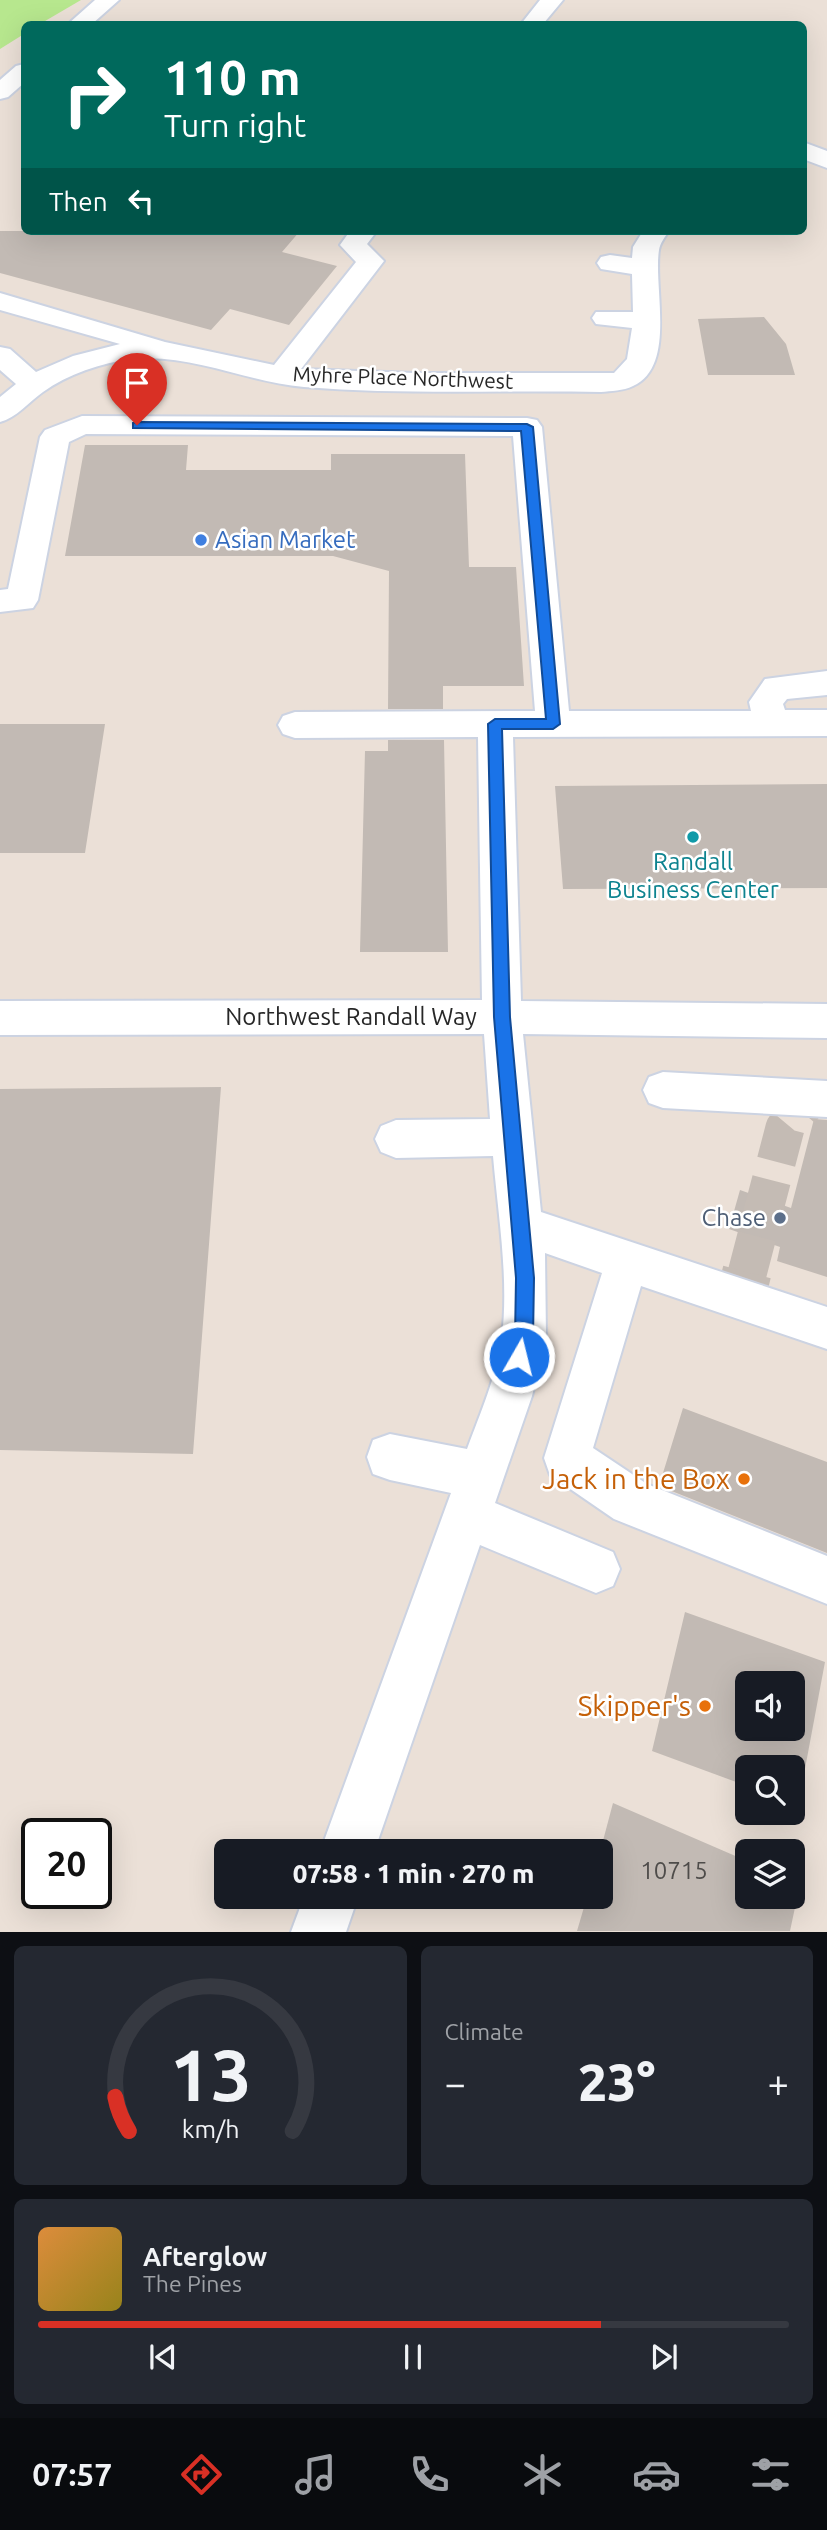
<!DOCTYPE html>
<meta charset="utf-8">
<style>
:root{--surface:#171b24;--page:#242831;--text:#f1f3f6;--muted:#9ea1a6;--line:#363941;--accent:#d93025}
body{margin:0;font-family:Ubuntu,sans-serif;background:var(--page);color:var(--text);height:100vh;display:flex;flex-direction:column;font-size:26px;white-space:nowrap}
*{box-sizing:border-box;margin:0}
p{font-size:23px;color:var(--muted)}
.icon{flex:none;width:38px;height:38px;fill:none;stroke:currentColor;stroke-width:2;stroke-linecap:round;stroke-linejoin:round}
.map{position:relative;height:1932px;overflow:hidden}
.panel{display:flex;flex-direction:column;gap:14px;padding:14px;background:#0d0f14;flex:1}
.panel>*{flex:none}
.banner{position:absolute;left:21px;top:21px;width:786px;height:214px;border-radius:10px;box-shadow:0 7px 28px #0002;background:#00695c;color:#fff;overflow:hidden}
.fabs{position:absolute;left:735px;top:1671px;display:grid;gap:14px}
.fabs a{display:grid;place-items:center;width:70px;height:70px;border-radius:10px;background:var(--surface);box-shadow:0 7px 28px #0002;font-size:35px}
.speed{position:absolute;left:21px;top:1818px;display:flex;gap:14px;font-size:35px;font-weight:700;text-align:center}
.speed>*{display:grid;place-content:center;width:91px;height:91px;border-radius:50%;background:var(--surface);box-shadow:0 7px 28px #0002;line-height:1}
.speed .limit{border:4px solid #111;border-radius:10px;background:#fff;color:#111}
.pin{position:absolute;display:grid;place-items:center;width:60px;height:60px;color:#fff;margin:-72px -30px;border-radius:50% 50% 50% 0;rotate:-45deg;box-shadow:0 0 7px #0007}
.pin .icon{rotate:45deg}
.me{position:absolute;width:77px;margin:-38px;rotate:8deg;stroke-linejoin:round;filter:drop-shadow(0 0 5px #0008)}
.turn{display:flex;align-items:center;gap:24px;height:147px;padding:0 28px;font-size:32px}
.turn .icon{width:91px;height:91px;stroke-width:2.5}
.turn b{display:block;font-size:49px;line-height:60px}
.then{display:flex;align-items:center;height:66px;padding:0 28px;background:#0003;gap:14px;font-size:26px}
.big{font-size:52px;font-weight:800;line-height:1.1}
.panel .card{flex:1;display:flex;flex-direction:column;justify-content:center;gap:10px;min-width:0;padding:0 24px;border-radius:10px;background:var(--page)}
.panel .dial{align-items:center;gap:0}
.dial svg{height:182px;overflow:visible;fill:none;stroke:var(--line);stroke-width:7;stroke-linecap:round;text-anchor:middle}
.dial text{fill:var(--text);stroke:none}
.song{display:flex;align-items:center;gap:21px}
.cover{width:84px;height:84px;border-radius:10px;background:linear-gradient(135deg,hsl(30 70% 55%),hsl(50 70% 35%))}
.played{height:7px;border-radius:4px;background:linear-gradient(90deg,var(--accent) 75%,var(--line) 75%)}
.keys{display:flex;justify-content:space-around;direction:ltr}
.heat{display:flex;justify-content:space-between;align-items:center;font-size:38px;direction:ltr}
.panel .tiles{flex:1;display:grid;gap:14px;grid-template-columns:1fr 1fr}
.card:last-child{grid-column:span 2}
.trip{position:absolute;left:214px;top:1839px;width:399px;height:70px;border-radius:10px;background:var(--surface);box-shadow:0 7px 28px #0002;font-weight:800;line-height:70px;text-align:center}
.dock{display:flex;height:112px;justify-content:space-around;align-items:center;background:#090b0e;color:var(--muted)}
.dock .icon{width:49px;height:49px}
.dock .on{color:var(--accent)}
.dock b{font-size:32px;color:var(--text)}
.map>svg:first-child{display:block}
</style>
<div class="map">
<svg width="827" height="1932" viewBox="0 0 827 1932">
<rect width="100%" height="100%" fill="#ebe0d7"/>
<path fill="#b7e78e" d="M0,0h81l-41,24h-16v10l-24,15z"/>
<path fill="#c2bab4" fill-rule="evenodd" d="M0,231h300l-18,21 55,14 -48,59 -59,-16 -19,21 -211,-57z
M764,317l22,27 9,31h-87l-10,-56z
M85,445h103l-2,25h145v-16h134l4,113h47l8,119h-81v23h-55l1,-138 -56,-15h-268z
M0,724h105l-20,129h-85z
M388,740h56l4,212h-88l5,-201h23z
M827,784v104l-264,1 -8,-103z
M221,1087l-28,367 -193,-4v-361z
M814,1119l13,1v157l-50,-16 3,-14 -51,-18 11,-39 51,18z
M683,1408l144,54v91l-168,-67z
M685,1612l140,50 -27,144 -5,-2v-36h-46v18l-95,-35zM747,1684h46v45h-46z
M613,1803l134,58v36h46v-16l7,3 -10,47h-213l10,-34h13v-45z"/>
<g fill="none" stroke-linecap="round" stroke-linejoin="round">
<path stroke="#c4bbb4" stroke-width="39" stroke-dasharray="39 19" stroke-linecap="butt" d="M747,1274l38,-146 25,-30"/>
<path stroke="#c4bbb4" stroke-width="49" stroke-dasharray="49 24" stroke-linecap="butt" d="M740,1299l7,-27"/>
<defs>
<path id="minor" d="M95,0h24l-27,24h-24z
M540,0h23l-20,24h-22z
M24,64v19l-16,14 -8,2v-19l16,-14z
M803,142l24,9v17l-24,-9z
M350,231h27l-10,13 17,17 -83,108 114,4h199l13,-14 5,-31 -36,-4 -4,-6 4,-6h37l-1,-38 -31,-5 -4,-6 4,-6 9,-2 22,3 1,-11 10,-16h26c-4,6 -9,12 -10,19 -6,37 18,116 -26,136 -10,5 -22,5 -32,6 -99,-2 -199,3 -297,-5 -58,-5 -113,-34 -172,-28 -31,4 -64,15 -89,33 -14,10 -27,26 -43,30v-25l16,-13 -16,-14v-23l10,2 26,23 37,-16 47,-12 -120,-34v-17l165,49 109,23 82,-103 -16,-17z
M82,416l445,2 10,2 5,7 27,284h182l-2,-9 16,-23 62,-8v24l-40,4 -4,5 2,6h42v26l-314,1 8,264 306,3v34l-304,-4 18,178 286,95v42l-186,-63 -48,162 54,36 180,72v48l-213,-85 -64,-44 -6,-17 58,-185 -57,-20 1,85 -14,58 -37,107 118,49 7,17 -7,17 -17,7 -116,-48 -106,307h-54l131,-359 -61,-13 -17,-6 -6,-17 6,-17 17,-6 77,15c13,-35 30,-74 35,-112 7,-59 -4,-122 -9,-181l-97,2 -15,-6 -6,-13 6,-13 15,-6 94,-1 -6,-85 -484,1v-34l482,-1 -4,-263 -183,1 -12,-4 -5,-9 5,-9 12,-4 240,-1 -22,-275 -427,-2 -17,8 -31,158 -5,8 -33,4v-22l8,-1 32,-152 5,-7z
M663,1072l164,9v36l-164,-9 -14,-5 -6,-13 6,-13z
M304,1897h54l-12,35h-55z"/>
</defs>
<use href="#minor" stroke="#ccd3e2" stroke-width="4"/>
<use href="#minor" fill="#fff" fill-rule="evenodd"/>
</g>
<path fill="#1a73e8" stroke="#114b97" stroke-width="2" d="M137,422l390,2 6,3 27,297 -7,5h-51l8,288 24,261 -1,60 -7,26 -7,2 -6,-2 -3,-7 5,-19 1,-60 -22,-261 -6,-293 7,-5h51l-25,-288 -388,-3v-5z"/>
<circle fill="#3f7fe0" stroke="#fff" stroke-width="2.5" cx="201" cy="540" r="7"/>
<circle fill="#0f9aa8" stroke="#fff" stroke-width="2.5" cx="693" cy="837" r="7"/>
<circle fill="#5c6f8a" stroke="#fff" stroke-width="2.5" cx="780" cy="1218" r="7"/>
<g fill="#e8710a" stroke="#fff" stroke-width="2.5">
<circle cx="744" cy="1479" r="7"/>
<circle cx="705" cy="1706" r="7"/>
</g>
<g text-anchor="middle" stroke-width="5" stroke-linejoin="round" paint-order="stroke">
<g font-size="21" fill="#272727" stroke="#fff">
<text transform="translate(403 378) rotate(2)" y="7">Myhre Place Northwest</text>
</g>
<g font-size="24" fill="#366cbe" stroke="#fff" text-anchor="start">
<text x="215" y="548">Asian Market</text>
</g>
<g font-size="24" fill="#0d838f" stroke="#fff">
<text x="693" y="870">Randall<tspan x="693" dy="28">Business Center</tspan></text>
</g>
<g font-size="24" fill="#272727" stroke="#fff">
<text x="351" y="1025">Northwest Randall Way</text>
</g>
<g font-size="24" fill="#4e5e75" stroke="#fff" text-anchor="end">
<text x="766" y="1226">Chase</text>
</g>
<g font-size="24" fill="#4e4c4a">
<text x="674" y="1879">10715</text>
</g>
<g font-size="28" fill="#c56008" stroke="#fff" text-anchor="end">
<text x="730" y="1489">Jack in the Box</text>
<text x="691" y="1716">Skipper's</text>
</g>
</g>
</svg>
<div class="fabs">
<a><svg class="icon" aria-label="sound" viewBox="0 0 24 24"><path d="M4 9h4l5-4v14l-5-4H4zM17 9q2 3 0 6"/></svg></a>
<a><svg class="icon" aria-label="search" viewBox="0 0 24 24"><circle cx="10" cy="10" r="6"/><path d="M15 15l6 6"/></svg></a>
<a><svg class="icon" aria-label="layers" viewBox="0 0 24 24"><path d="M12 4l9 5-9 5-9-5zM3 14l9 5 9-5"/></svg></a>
</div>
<div class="speed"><div class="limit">20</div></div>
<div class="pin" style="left:137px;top:425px;background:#d93025"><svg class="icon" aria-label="arrive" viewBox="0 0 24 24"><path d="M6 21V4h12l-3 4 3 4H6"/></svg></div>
<svg class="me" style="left:519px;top:1357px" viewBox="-20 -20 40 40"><circle r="17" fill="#1a73e8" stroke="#fff" stroke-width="3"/><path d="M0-11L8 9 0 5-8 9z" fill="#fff"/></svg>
<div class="trip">07:58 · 1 min · 270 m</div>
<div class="banner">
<div class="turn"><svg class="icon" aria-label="right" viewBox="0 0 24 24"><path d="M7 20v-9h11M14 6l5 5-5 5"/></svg><div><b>110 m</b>Turn right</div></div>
<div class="then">Then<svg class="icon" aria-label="left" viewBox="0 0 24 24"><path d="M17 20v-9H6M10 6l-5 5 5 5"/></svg></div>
</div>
</div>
<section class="panel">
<div class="tiles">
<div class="card dial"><svg viewBox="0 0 100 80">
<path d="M14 69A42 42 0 1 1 86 69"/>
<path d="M14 69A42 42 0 0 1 8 54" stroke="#d93025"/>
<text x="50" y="56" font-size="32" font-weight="700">13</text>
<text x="50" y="72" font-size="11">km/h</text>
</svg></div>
<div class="card"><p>Climate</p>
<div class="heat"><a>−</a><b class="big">23°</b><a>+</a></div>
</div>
<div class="card">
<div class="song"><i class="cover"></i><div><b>Afterglow</b><p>The Pines</p></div></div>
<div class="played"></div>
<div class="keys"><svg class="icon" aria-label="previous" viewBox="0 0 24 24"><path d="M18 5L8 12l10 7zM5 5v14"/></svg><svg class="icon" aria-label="pause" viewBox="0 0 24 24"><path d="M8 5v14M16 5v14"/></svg><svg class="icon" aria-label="next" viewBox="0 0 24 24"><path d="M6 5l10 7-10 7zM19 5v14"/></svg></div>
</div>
</div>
</section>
<nav class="dock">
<b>07:57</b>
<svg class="icon on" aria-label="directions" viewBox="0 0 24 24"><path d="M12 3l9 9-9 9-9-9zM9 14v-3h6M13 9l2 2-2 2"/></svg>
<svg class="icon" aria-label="music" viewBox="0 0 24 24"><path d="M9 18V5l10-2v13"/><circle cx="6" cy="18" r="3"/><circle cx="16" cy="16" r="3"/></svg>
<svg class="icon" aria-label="phone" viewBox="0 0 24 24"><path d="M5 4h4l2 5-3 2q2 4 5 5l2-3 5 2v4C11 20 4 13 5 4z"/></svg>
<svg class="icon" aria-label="climate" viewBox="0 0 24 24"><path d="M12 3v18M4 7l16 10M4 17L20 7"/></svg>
<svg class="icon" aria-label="car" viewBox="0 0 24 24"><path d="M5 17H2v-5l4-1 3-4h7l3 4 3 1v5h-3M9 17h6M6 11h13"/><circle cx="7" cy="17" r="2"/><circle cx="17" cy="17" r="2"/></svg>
<svg class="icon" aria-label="filters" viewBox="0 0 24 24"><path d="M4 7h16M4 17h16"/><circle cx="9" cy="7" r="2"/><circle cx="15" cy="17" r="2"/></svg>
</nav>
